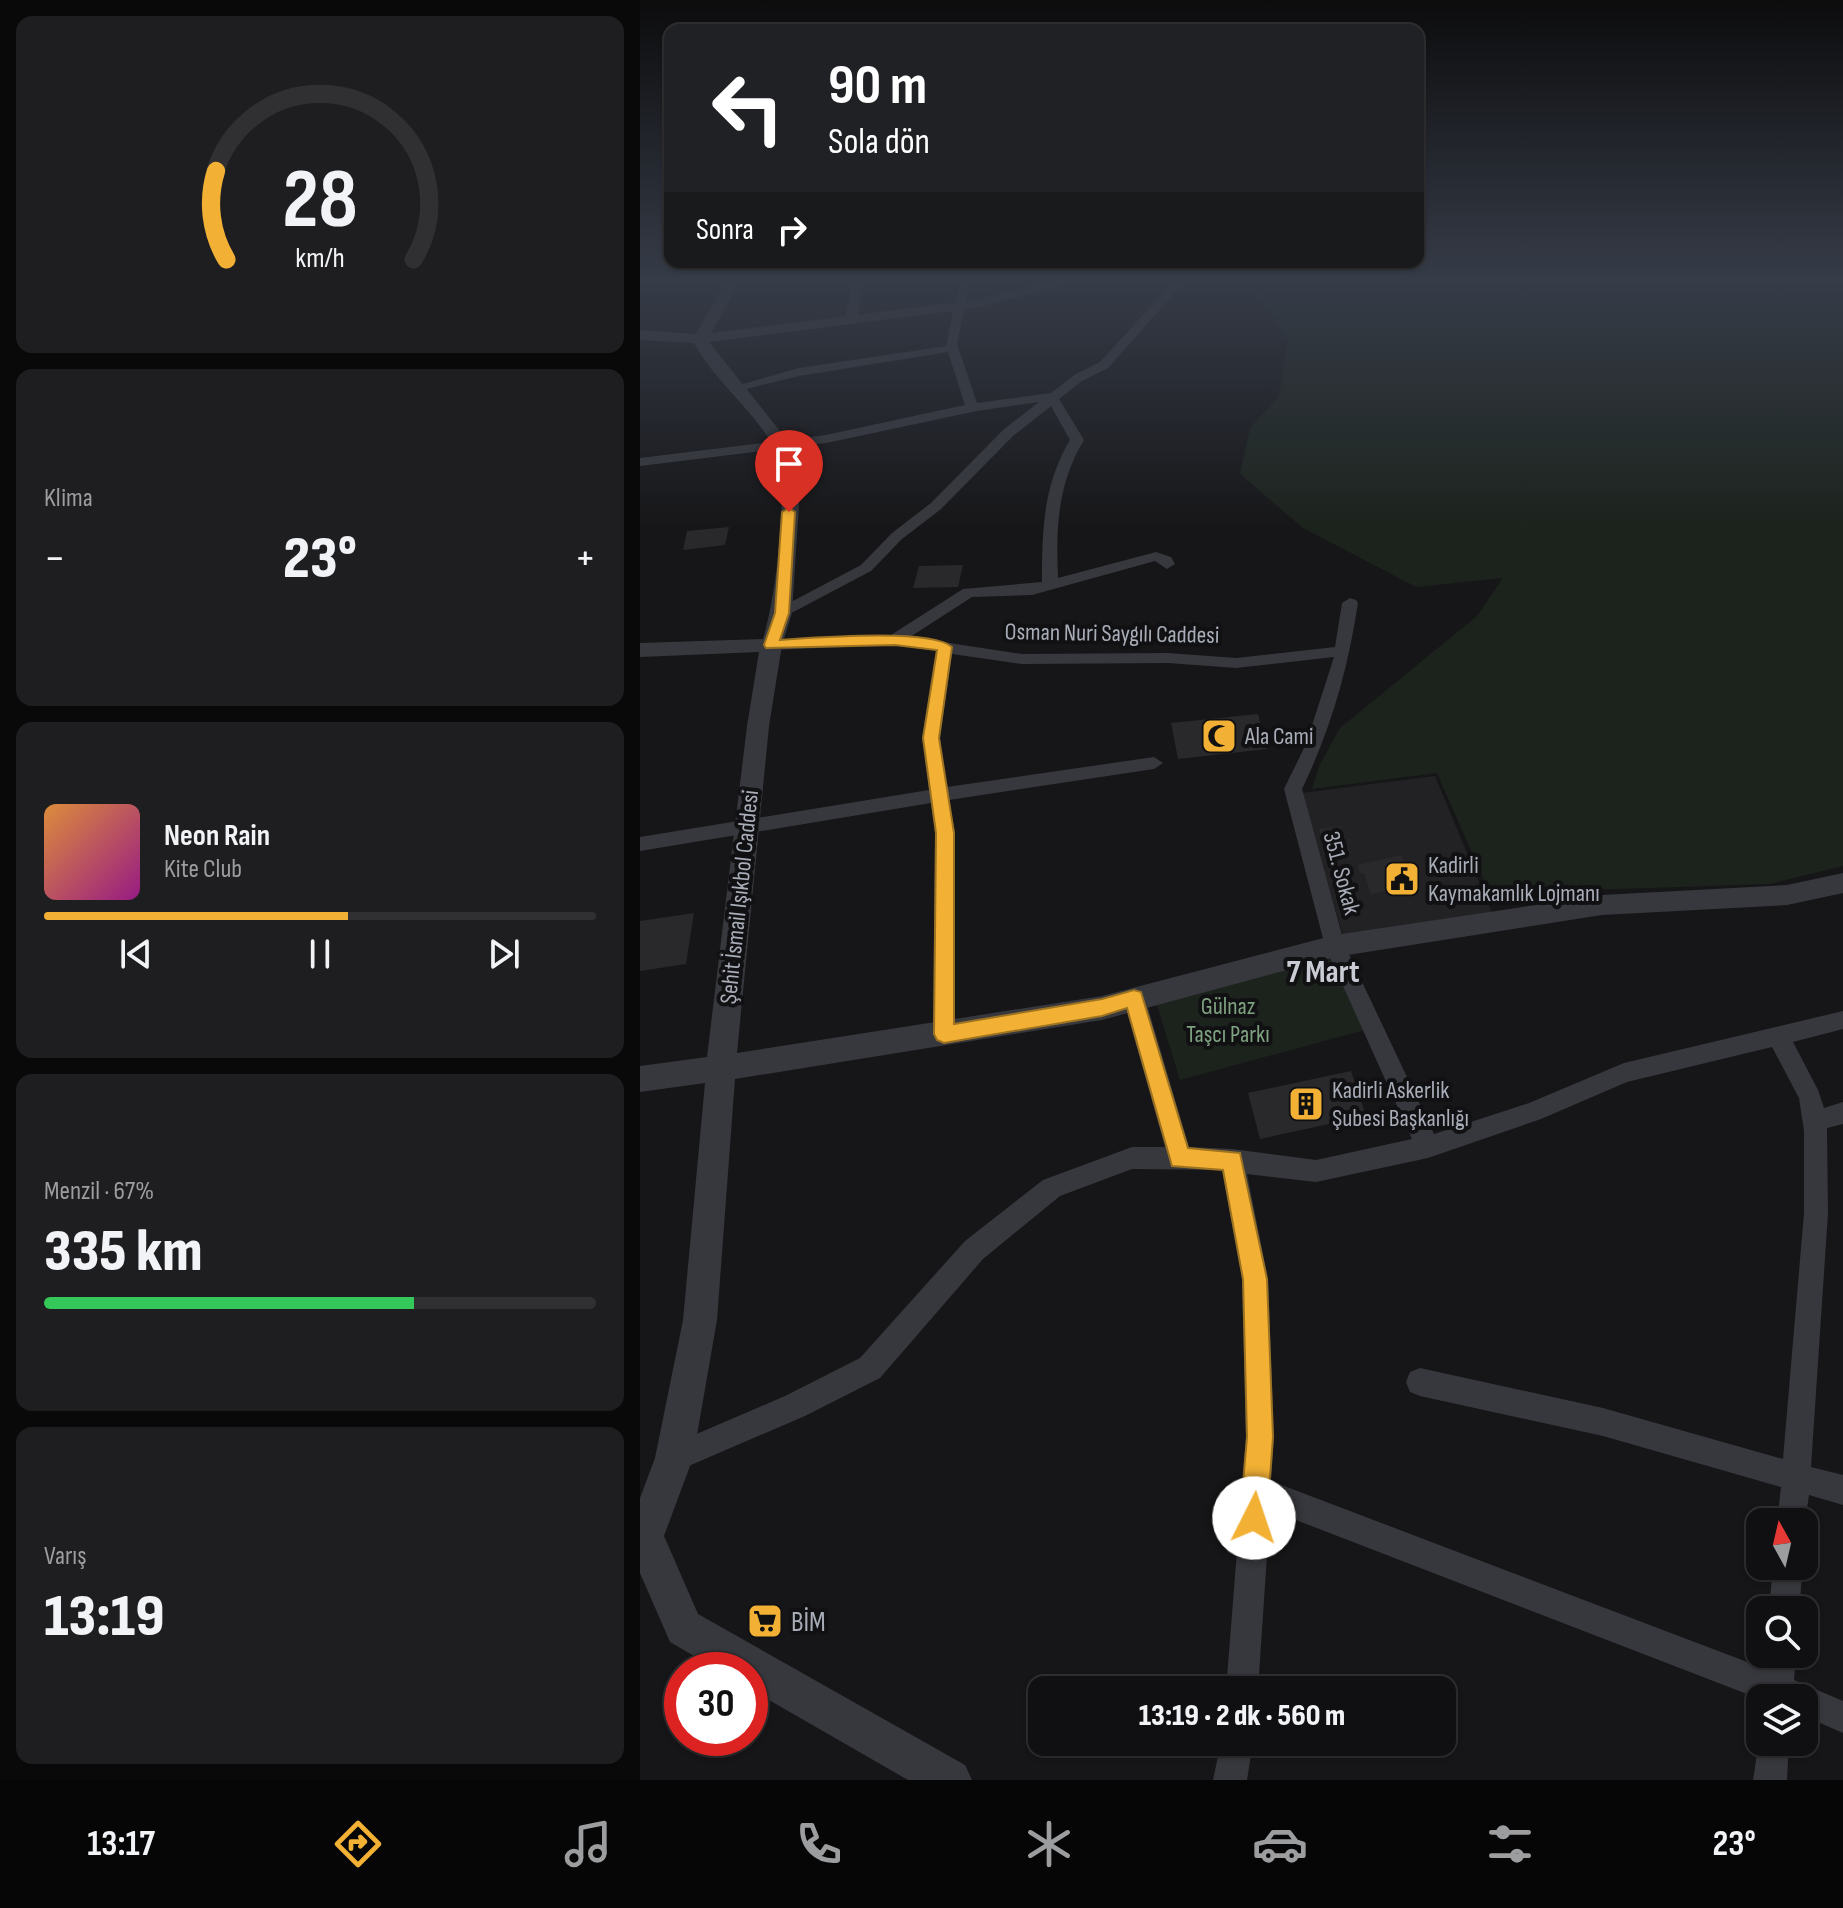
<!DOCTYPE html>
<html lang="tr">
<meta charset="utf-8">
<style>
:root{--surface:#101012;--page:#1e1e20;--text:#f1f3f6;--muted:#9c9d9f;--line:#303032;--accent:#f2b134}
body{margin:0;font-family:"Sofia Sans Condensed",sans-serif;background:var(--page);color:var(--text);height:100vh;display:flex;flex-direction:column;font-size:30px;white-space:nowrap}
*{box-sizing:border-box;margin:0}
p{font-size:26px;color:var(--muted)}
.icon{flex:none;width:44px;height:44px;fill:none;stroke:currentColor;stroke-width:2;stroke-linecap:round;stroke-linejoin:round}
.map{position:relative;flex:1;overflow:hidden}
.details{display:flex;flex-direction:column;gap:16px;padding:16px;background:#09090a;width:640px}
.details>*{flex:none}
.guide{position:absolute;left:24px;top:24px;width:760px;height:244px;border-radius:16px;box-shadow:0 2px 6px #0004,0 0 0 2px var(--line);background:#202124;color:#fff;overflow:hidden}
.needle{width:52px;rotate:352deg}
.fabs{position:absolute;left:1106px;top:1508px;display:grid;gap:16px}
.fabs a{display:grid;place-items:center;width:72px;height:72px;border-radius:16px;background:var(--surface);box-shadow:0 2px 6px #0004,0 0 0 2px var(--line);font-size:40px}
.speed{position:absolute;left:24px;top:1652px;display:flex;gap:16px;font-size:40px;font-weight:700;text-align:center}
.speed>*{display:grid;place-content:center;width:104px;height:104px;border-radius:50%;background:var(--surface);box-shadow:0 2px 6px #0004,0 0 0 2px var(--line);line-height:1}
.speed .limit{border:12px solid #d22;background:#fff;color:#111}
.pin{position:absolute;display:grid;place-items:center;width:68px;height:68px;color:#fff;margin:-82px -34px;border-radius:50% 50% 50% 0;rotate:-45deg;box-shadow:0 0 8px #0007}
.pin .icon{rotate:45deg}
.me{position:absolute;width:88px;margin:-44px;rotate:4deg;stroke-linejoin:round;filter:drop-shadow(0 0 6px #0008)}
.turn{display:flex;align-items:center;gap:28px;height:168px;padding:0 32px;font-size:36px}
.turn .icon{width:104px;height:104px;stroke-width:2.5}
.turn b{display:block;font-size:56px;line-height:68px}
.then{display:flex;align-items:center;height:76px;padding:0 32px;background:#0003;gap:16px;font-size:30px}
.big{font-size:60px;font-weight:800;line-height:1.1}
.details .card{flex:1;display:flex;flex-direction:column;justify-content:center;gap:12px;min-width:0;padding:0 28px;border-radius:16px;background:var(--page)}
.details .dial{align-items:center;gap:0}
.dial svg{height:208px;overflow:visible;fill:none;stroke:var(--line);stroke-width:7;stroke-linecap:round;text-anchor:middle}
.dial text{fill:var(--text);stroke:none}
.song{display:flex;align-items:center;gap:24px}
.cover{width:96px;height:96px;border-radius:12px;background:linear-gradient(135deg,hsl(30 70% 55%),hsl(310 70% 35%))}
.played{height:8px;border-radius:4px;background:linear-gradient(90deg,var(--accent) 55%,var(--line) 55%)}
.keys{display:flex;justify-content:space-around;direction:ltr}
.heat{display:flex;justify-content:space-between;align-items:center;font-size:44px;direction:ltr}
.charge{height:12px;border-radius:6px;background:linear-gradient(90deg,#34c759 67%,var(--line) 0)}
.trip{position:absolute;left:388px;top:1676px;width:428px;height:80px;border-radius:16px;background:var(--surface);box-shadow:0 2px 6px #0004,0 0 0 2px var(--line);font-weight:800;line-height:80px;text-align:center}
.menu{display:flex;height:128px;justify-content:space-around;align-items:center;background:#060607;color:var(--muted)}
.menu .icon{width:56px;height:56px}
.menu .active{color:var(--accent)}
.menu b{font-size:36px;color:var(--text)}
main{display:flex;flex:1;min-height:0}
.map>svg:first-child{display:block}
</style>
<main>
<section class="details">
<div class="card dial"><svg viewBox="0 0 100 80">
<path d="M14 69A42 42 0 1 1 86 69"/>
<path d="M14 69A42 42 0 0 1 10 35" stroke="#f2b134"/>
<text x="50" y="56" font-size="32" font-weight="700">28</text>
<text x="50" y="72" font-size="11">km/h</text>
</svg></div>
<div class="card"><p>Klima</p>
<div class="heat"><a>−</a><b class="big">23°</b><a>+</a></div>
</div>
<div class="card">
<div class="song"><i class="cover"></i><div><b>Neon Rain</b><p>Kite Club</p></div></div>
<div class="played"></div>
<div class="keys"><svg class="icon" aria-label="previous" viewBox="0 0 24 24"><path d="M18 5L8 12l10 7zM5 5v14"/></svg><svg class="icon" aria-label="pause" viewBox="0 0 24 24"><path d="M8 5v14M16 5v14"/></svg><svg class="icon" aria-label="next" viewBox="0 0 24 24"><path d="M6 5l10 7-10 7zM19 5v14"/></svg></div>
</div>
<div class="card"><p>Menzil · 67%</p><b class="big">335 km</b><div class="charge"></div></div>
<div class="card"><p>Varış</p><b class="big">13:19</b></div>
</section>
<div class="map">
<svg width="1203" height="1780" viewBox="0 0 1203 1780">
<rect width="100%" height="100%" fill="#161618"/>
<path fill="#222225" d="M795,776l57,137 -149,22 -42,-142z"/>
<path fill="#1c231d" d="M630,279h573v587l-74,18 -182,6 -48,4 -44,11 -58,-132 -125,16 7,-23 21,-38 137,-112 26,-38 -87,9 -113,-59 -63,-54 10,-46 29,-32 9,-57 -29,-43z
M695,946l37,82 -192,52 -27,-88z"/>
<path fill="#29292c" d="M89,527l-4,18 -42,5 4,-19z
M323,565l-5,22 -45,1 6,-22z
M618,714l9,35 -89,10 -7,-36z
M701,826l5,16 -23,3 -4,-16z
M762,855l10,28 -20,2 2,5 -23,4 -7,-21h-4l-3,-8z
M54,913l-8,51 -46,7v-50z
M711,1071l15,45 -106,23 -12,-46z"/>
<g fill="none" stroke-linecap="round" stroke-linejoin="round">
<path fill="#37383d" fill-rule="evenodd" d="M213,279h10l-6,41 -6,3 -6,-3z
M320,279h10l-13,65 20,59 74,-10 23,-18 26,-13 76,-83h11l-79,89 -26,13 -23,18 25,41c-27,44 -28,89 -26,138l98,-26 15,5 4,7 -8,5 -12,-8 -123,34 -60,2 -62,40 112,17 146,-1 68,5 99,-11 7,-44 8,-5 6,2 2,3c-10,66 -27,126 -56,186l43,157 89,188 95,-31 95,-40 219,-52v18l-50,13 25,48 6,18 19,-6v22l-16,4 1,85 -17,254 32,8v30l-34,-10 -5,34v-7h-27l4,-35 -178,-51 -183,-40 -10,-4 -4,-10 4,-10 10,-4 183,40 180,51 21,-246v-82l-5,-33 -27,-51 -145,35 -86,37 -113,39 -112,24 -69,-8 21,105 6,158 -3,44 492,187 1,-14h32l-2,26 49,21v32l-39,-17v-18l-44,1 -490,-189 -12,180h-32l20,-253 -4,-158 -20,-109 -90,-1 -72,27 -77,63 -103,119 -75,38 -121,52 -10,4 -10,-4 -4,-10 4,-10 121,-52 75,-38 105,-117 78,-61 89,-33h33l-42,-149 3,-6 8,-3 8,3 3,6 44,149 43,2 84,11 96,-21 -87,-193 -41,-157 22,-45 28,-87 -98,11 -68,-5 -146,1 -70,-10 -12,84 7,49 207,-30 9,6 -9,6 -205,31 6,33v201l-3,7 -8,3 -8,-3 -3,-7 2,-201 -4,-30 -291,48v-14l289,-47 -7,-52 14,-87 -41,-6 -124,5 -8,-5 8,-5 120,-5 72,-46 79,-7c0,-51 1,-97 28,-142l-19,-34 -38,30 -72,73 -39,30 -31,32 -89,47 -6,-2v-6l85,-45 31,-32 39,-30 72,-73 36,-28 -62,9 -151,32 -186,23v-8l186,-23 139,-30 -17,-53 -149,24 -61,15 -6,-4 67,-19 147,-22z
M1133,1566h30l-4,44h-30z
M1120,1734v8h29l-2,38h-34z
M581,1742h32l-6,38h-34z"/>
<path fill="#37383d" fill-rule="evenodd" d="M87,279h14l-30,54 264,-33 85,-21h27l-112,29 -266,34 79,99 13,32 -9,140 -10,32 -13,81 -32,327 365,-57 233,-61 267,-40 185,-10 56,-12v20l-56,12 -185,10 -267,42 -233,63 -367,59 -18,241 -24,138 -29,78 34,78 267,151 7,15h-64l-158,-91v-19h-32l-48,-28 -30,-69v-75l15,-40 28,-138 22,-237 -65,9v-26l67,-9 40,-331 12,-74 -119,5v-14l123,-4c12,-37 29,-162 10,-194 -22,-37 -59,-65 -79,-102l-54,-3v-10l56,4z"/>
</g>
<linearGradient id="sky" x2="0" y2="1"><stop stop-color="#0c0c0d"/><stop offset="0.53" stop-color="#363c48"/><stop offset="1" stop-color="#363c48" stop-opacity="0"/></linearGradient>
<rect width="1203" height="529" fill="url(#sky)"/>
<path fill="#f2b134" stroke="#9d7322" stroke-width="2" d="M149,508l6,4 -6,101 -9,27c32,-2 151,-12 172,7l-13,91 15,95v191l148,-25 32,-9 7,2 47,156 52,5 27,126 6,158 -6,81 -4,10 -9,4 -10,-4 -4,-10 7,-81 -4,-158 -20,-109 -51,-4 -45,-158 -25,8 -158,27 -7,-3 -3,-6 2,-201 -13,-95 14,-88 -42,-5 -129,3 -2,-3 11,-32 7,-101z"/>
<defs>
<symbol id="mosque-square" viewBox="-11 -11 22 22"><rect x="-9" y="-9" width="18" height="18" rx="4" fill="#f2b134" stroke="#111113"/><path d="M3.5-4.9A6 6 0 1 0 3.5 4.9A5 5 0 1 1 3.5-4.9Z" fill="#111"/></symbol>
<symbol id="civic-square" viewBox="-11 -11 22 22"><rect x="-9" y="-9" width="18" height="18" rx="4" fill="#f2b134" stroke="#111113"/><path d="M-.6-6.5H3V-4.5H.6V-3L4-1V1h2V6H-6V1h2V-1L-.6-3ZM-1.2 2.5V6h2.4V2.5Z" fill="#111"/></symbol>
<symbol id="building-square" viewBox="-11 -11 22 22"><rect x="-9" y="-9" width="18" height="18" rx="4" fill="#f2b134" stroke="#111113"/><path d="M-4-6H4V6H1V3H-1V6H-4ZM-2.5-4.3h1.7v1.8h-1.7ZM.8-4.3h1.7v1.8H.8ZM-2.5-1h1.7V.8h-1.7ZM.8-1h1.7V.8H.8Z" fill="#111"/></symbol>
<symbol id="supermarket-square" viewBox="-11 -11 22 22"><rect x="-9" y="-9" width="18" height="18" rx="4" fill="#f2b134" stroke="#111113"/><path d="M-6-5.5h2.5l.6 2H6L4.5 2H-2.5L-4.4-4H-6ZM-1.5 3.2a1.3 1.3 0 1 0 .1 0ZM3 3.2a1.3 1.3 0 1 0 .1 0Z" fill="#111"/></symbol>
</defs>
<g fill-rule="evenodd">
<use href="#mosque-square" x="559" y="716" width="40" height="40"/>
<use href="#civic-square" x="742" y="859" width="40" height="40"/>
<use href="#building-square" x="646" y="1084" width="40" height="40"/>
<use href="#supermarket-square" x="105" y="1601" width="40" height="40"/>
</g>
<g text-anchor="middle" stroke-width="8" stroke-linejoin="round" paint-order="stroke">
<g font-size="24" fill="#a8adb8" stroke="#111113">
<text transform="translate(472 633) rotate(1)" y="8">Osman Nuri Saygılı Caddesi</text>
<text transform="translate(702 873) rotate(75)" y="8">351. Sokak</text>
<text transform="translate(99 897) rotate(-84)" y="8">Şehit İsmail Işıkbol Caddesi</text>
</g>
<g font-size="24" fill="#a8adb8" stroke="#111113" text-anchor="start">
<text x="605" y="744">Ala Cami</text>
<text x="788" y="873">Kadirli<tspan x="788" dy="28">Kaymakamlık Lojmanı</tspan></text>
<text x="692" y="1098">Kadirli Askerlik<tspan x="692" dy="28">Şubesi Başkanlığı</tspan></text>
</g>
<g font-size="24" fill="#7fa381" stroke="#111113">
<text x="588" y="1014">Gülnaz<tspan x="588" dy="28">Taşcı Parkı</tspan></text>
</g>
<g font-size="28" fill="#a8adb8" stroke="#111113" text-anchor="start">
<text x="151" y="1631">BİM</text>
</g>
<g font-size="32" font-weight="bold" fill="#c9ccd4" stroke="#111113">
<text x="683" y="982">7 Mart</text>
</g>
</g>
</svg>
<div class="fabs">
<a><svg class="needle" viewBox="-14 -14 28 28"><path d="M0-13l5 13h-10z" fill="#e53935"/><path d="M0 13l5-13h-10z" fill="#9c9d9f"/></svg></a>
<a><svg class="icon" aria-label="search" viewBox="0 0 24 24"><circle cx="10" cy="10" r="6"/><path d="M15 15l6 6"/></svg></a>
<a><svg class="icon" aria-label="layers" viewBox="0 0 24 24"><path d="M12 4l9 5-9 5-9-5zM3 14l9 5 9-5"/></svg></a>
</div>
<div class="speed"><div class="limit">30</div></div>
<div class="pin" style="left:149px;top:512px;background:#d93025"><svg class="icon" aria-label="arrive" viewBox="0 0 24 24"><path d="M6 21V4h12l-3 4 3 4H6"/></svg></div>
<svg class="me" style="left:614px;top:1518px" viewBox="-20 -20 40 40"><circle r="19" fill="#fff"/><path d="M0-13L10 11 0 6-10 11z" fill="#f2b134"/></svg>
<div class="trip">13:19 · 2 dk · 560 m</div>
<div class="guide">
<div class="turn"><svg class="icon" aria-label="left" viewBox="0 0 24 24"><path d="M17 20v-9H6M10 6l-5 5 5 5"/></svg><div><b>90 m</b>Sola dön</div></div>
<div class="then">Sonra<svg class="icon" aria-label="right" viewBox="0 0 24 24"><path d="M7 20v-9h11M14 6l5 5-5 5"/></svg></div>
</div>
</div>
</main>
<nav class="menu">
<b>13:17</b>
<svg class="icon active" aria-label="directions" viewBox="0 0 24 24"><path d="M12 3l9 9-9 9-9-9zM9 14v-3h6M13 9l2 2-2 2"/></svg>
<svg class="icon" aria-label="music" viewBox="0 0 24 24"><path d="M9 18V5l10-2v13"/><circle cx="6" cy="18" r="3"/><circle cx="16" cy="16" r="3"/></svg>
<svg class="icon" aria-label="phone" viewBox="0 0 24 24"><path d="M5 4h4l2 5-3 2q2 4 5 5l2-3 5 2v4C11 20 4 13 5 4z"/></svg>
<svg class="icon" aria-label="climate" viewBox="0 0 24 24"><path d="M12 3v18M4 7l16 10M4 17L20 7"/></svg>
<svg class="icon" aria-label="car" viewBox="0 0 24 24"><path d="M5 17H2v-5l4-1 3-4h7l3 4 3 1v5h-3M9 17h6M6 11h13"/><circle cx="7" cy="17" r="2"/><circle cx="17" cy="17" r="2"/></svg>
<svg class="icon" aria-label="filters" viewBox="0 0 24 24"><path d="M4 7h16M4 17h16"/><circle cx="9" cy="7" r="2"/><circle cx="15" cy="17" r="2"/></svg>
<b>23°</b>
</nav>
